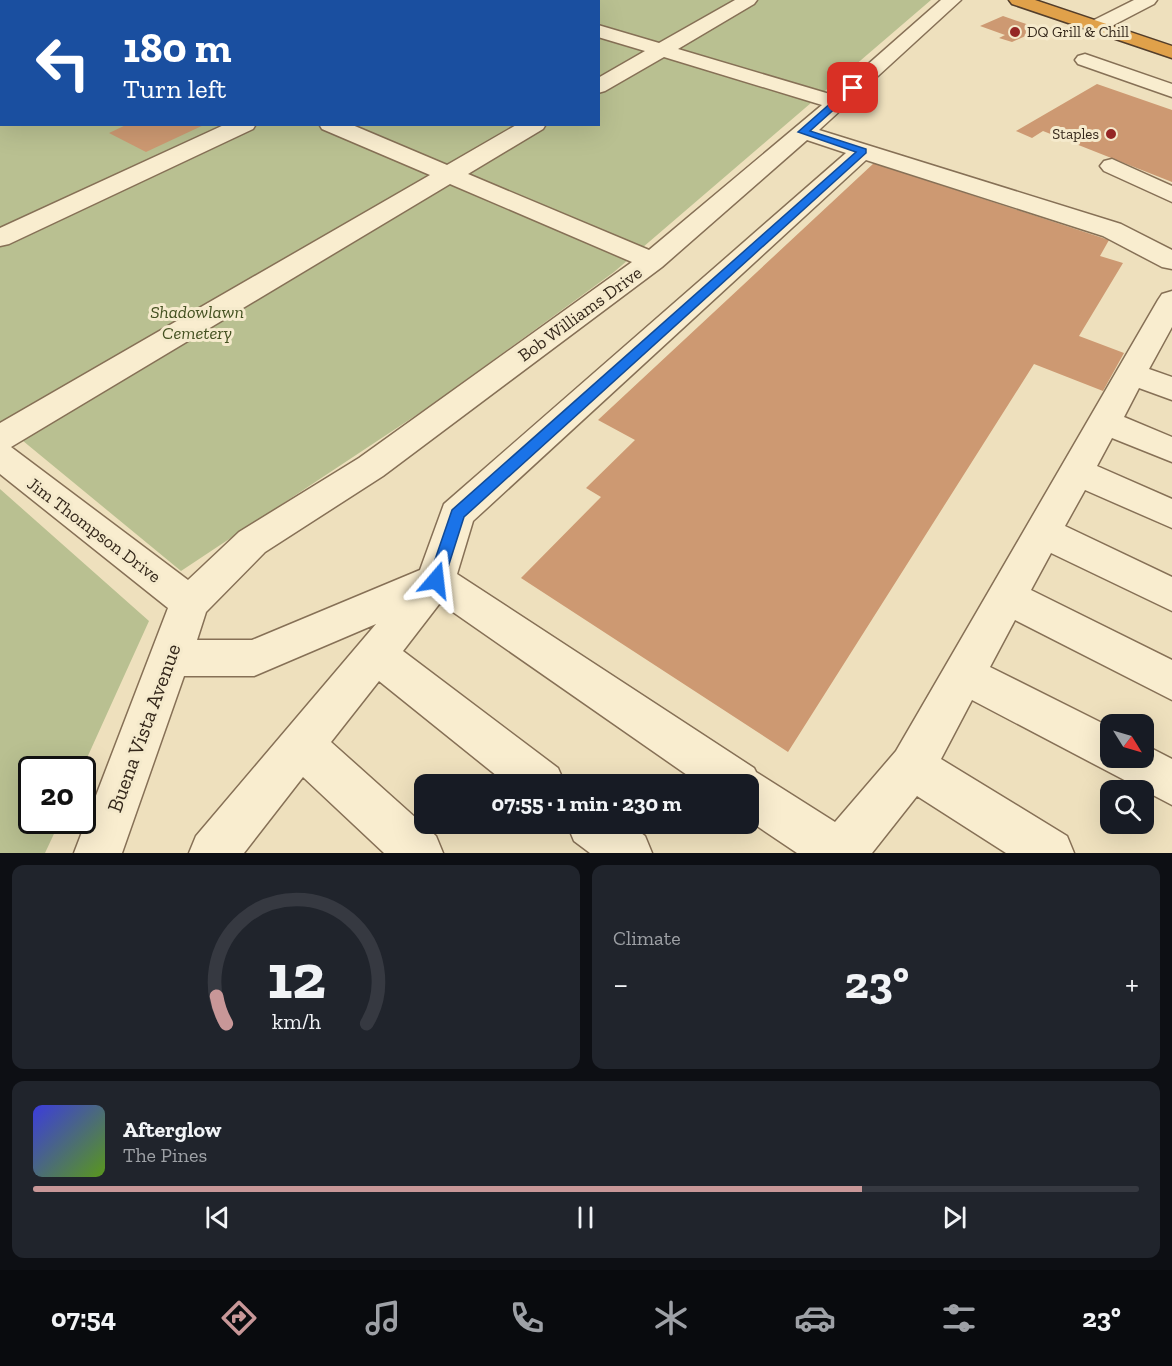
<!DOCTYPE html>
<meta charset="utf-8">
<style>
:root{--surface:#171b24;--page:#20242c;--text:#f1f3f6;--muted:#9ea1a6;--line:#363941;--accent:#c89798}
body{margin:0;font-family:"Zilla Slab",serif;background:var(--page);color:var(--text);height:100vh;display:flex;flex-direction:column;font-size:22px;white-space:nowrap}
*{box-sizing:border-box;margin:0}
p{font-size:20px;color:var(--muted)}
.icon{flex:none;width:33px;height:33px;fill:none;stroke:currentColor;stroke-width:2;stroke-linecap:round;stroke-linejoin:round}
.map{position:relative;height:853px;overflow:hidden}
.panel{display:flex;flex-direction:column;gap:12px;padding:12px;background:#0d0f14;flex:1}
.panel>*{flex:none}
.guide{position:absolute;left:0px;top:0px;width:600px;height:126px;box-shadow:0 6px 24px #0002;background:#1a4fa0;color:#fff;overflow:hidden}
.needle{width:39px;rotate:127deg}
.fabs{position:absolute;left:1100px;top:714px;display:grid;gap:12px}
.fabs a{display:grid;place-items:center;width:54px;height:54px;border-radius:12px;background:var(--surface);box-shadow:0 6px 24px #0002;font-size:30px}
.speed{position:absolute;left:18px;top:756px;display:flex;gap:12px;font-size:30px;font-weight:700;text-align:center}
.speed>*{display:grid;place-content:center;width:78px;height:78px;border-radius:50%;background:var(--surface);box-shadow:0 6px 24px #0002;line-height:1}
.speed .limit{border:3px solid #111;border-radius:9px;background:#fff;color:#111}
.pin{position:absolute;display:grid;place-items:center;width:51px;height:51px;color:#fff;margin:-26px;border-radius:12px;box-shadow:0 3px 9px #0006}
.me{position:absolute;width:66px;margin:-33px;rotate:17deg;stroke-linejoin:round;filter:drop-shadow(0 0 4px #0008)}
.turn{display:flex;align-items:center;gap:21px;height:126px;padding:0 24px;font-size:27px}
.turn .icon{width:78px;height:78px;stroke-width:2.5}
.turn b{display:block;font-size:42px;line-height:51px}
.big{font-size:45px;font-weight:700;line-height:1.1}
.panel .card{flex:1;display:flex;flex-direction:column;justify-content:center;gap:9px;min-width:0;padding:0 21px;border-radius:12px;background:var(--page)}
.panel .dial{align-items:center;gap:0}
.dial svg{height:156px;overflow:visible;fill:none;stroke:var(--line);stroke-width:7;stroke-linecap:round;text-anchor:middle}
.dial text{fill:var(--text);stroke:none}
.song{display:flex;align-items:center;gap:18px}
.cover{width:72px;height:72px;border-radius:9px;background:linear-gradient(135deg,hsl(240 70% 55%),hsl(90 70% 35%))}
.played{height:6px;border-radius:3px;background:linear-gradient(90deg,var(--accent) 75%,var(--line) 75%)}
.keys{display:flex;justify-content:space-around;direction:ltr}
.heat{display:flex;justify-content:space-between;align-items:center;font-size:33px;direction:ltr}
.panel .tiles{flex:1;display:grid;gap:12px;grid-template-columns:1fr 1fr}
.card:last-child{grid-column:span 2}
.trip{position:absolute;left:414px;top:774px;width:345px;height:60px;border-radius:12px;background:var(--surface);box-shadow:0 6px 24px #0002;font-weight:700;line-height:60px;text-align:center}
.dock{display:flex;height:96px;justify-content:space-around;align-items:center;background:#090b0e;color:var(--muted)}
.dock .icon{width:42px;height:42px}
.dock .on{color:var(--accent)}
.dock b{font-size:27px;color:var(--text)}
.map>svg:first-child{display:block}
</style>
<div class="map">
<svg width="1172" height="853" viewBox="0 0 1172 853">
<rect width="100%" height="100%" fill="#eee0bd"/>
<path fill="#b9c091" d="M238,0h693l-317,272 -181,132 -252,167 -181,-149v-335l2,37h596v-122l-364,-1z
M0,489l149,132 -67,148 -50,1v50l28,1 -15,32h-45z"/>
<path fill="#cd9972" d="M1003,16l38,13 -29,13 -13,-4 6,-3 -25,-9z
M1097,84l75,26v72l-129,-51 -11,7 -16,-7z
M128,124h78l-60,28 -37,-19z
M874,163l235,77 -9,16 23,7 -44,73 45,17 -21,38 -69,-27 -246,388 -267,-174 80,-81 -15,-9 49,-48 -37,-20z"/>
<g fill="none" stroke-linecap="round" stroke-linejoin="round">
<defs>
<path id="minor" d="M212,0h20l-22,2z
M486,0h21l2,2h-22z
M735,0h22l-3,4 -76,45 155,46 108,-95h20l-142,130 302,94 51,26v19l-10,-2 -59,-31 -237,-76 -393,361 -16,53 297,194 2,4 79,50 61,-71 262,-451 4,-6 10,-3v36l-23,42 23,8v23l-33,-12 -15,29 48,20v25l-60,-24 -15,28 75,33v29l-87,-38 -20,36 107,51v34l-121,-58 -20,37 141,70v40l-157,-80 -25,47 120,60v31h33v-14l29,15v46l-200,-105 -31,59 126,77 7,17h-68l-89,-57 -45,57h-75l-49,-33v-36h-48l-260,-181 -37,48 155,117 7,16h-58l-128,-103 -48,61 105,94 7,17h-59l-81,-76 -59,76h-55l7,-17 180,-212 -122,52h-70l-62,177h-48l94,-245 -168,-134v-51l430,-248 -108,-46 -3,-5h31l97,41 71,-41h28l-3,5 -75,45 181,76 173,-145 -158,-48 -59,34 -7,2v-15l47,-27 -47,-14v-12l61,18zM807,140l39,13 -402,351 -24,66 -168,70h-55l9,-28 59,-60 118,-76 279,-209zM450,184l182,78 -273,196 -120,74 -51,48 -177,-133z
M1134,0h23l-3,4 -50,26h-14l-2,-4 2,-4z
M1085,54l87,30v13l-94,-33 -3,-4 3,-4z
M0,74h2v12h-2z
M226,124h30l-3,5 -244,115 -9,2v-18z
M1112,159l60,27v16l-68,-31 -4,-5 4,-5z
M567,824h62l16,12 7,17h-62l-16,-12z"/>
<path id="highway" d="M1009,0h26l137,46v12l-160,-54z"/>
</defs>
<use href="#minor" stroke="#867056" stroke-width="3"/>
<use href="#highway" stroke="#533e2b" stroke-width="3"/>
<use href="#minor" fill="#f9edcf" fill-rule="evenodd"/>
<use href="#highway" fill="#e0a14a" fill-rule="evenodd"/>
</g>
<path fill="#1a73e8" stroke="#114b97" stroke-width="1.5" d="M850,86l8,2 -48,43 56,18v4l-402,364 -20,63 -2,5 -6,1 -5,-1 -3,-5 24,-70 404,-358 -58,-20z"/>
<g fill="#952625" stroke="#f5eacc" stroke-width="2">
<circle cx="1015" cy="32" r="6"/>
<circle cx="1111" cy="134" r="6"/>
</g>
<g text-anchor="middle" stroke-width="6" stroke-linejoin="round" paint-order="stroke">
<g font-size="15" fill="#35281b" stroke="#f5eacc" text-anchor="start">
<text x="1027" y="37">DQ Grill &amp; Chill</text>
<text x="1099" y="139" text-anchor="end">Staples</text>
</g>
<g font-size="18" font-style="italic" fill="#445121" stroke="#f5eacc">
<text x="197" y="318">Shadowlawn<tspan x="197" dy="21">Cemetery</tspan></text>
</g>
<g font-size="18" fill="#35281b" stroke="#f5eacc">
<text transform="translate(580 314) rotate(-36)" y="6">Bob Williams Drive</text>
<text transform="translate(94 530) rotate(37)" y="6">Jim Thompson Drive</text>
</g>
<g font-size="21" fill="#35281b" stroke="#f5eacc">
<text transform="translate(144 728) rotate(-70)" y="7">Buena Vista Avenue</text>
</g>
</g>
</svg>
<div class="fabs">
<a><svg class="needle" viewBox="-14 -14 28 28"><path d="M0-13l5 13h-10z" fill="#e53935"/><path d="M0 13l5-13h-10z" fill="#9ea1a6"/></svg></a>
<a><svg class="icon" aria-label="search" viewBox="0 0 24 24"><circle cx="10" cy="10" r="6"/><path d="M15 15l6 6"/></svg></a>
</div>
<div class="speed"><div class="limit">20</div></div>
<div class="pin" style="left:853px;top:88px;background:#d93025"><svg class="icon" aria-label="arrive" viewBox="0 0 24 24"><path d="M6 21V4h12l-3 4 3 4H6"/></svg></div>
<svg class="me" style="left:436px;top:580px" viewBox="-20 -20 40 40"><path d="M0-17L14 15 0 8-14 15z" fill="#1a73e8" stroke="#fff" stroke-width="4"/></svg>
<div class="trip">07:55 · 1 min · 230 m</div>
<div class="guide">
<div class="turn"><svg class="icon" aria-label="left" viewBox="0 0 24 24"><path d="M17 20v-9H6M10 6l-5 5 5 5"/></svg><div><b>180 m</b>Turn left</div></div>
</div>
</div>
<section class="panel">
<div class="tiles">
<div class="card dial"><svg viewBox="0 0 100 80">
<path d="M14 69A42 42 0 1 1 86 69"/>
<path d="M14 69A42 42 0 0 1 9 55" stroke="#c89798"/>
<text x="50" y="56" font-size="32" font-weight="700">12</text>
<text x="50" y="72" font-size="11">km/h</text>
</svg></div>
<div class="card"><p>Climate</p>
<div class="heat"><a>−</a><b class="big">23°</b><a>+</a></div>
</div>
<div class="card">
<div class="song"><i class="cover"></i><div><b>Afterglow</b><p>The Pines</p></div></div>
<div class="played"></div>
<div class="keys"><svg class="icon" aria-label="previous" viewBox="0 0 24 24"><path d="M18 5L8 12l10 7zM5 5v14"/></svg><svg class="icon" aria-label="pause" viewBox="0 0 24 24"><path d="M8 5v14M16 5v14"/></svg><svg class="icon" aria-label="next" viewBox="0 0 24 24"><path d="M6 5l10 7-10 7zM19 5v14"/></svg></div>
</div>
</div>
</section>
<nav class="dock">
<b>07:54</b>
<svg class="icon on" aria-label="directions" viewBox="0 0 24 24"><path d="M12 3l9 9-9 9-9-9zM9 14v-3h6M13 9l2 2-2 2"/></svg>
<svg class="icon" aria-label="music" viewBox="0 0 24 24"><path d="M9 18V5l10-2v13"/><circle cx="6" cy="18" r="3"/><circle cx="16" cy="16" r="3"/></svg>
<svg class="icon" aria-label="phone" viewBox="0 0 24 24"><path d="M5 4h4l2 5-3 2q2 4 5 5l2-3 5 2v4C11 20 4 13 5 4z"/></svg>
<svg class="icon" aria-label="climate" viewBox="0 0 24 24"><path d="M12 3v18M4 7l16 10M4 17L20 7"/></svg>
<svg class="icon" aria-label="car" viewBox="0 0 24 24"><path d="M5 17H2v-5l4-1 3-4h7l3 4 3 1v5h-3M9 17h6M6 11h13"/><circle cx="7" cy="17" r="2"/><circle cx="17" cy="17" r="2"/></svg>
<svg class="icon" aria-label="filters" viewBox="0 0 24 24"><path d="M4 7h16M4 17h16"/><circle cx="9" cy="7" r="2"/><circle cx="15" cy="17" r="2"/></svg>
<b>23°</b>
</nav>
